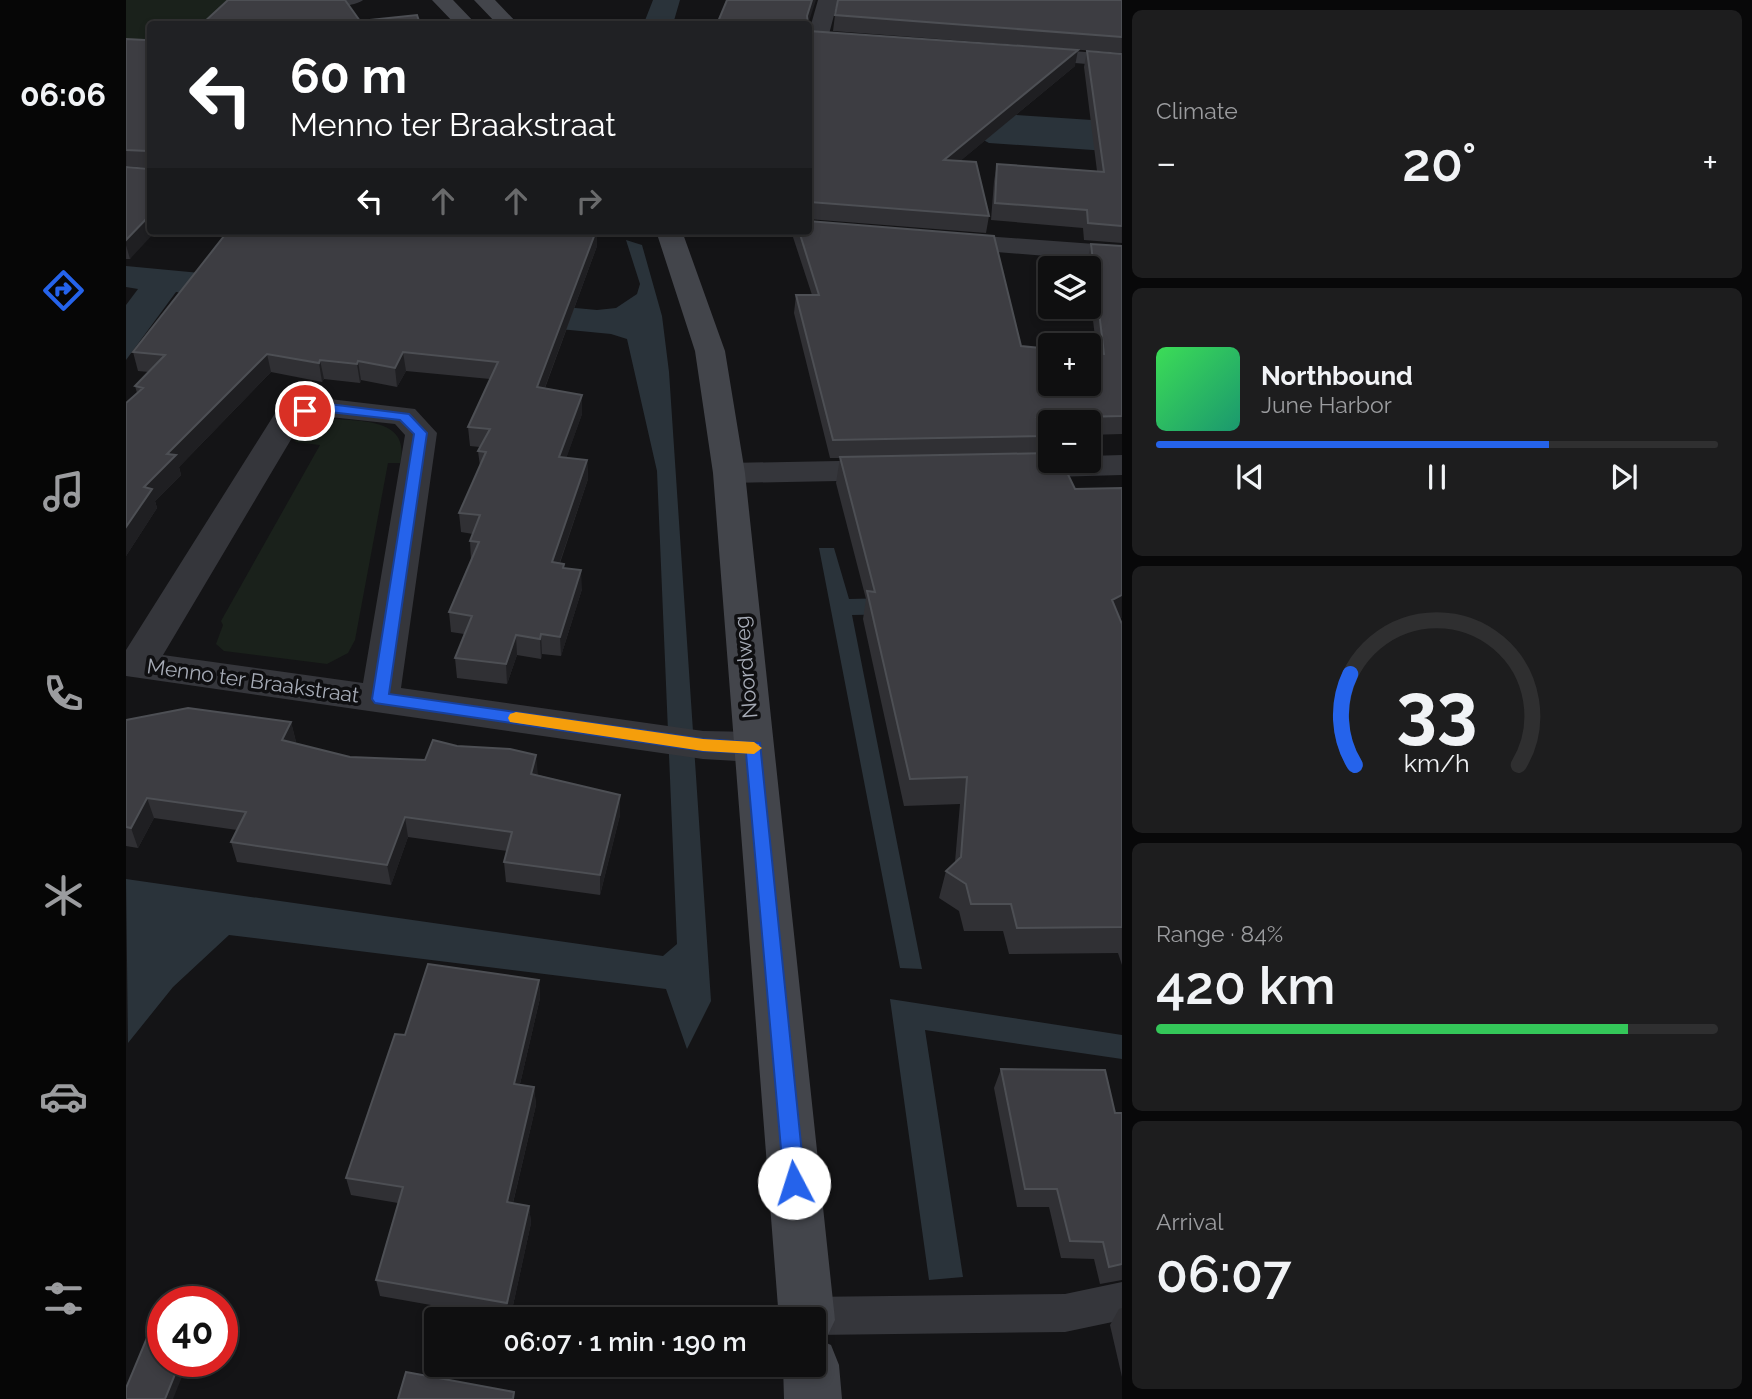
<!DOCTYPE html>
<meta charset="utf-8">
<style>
:root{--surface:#0f0f10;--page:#1d1d1e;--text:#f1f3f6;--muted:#9b9c9f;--line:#2f2f30;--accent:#2563eb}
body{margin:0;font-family:Raleway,sans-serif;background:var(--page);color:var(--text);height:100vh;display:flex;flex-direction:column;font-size:26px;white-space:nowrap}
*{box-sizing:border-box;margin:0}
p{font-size:23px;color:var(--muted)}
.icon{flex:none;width:38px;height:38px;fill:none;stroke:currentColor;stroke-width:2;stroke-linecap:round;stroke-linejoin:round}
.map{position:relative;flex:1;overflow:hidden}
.details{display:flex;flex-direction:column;gap:10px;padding:10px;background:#080809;width:630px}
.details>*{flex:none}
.banner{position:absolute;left:21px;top:21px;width:665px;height:214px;border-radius:7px;box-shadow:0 4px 10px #0003,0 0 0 2px var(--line);background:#202124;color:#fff;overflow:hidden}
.controls{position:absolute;left:912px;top:256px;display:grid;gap:14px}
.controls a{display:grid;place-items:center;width:63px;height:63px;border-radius:7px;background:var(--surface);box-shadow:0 4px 10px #0003,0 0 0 2px var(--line);font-size:35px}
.speed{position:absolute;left:21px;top:1286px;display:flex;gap:14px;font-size:35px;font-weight:700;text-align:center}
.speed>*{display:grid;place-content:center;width:91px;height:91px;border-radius:50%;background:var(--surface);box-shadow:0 4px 10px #0003,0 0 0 2px var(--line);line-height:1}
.speed .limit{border:10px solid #d22;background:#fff;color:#111}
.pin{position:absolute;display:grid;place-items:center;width:60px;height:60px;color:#fff;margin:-30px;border:4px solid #fff;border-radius:50%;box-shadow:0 2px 7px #0007}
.me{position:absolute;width:77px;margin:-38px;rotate:355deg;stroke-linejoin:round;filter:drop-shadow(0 0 5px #0008)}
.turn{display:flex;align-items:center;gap:24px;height:147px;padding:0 28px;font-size:32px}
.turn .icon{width:91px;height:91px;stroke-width:2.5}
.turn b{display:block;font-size:49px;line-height:60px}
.lanes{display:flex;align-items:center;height:66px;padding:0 28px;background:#0003;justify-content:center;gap:35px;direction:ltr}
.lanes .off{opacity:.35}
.big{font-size:52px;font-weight:600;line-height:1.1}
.details .card{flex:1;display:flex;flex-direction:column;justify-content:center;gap:10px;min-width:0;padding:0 24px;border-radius:10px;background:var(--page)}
.details .dial{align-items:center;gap:0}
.dial svg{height:182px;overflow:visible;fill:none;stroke:var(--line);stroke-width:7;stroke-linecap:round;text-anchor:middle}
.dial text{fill:var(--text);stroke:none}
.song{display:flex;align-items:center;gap:21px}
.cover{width:84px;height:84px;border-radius:10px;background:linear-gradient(135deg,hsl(130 70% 55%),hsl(160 70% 35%))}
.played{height:7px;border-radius:4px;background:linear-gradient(90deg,var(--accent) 70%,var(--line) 70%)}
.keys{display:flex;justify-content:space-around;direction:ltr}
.heat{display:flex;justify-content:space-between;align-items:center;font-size:38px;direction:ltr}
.charge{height:10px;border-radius:5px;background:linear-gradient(90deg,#34c759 84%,var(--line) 0)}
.trip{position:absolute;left:298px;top:1307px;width:402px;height:70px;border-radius:7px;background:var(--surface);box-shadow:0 4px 10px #0003,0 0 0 2px var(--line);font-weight:600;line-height:70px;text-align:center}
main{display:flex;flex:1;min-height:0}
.tabs{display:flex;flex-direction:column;width:126px;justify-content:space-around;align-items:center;background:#060606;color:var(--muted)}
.tabs .icon{width:49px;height:49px}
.tabs .current{color:var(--accent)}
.tabs b{font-size:32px;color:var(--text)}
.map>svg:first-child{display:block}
</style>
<main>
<nav class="tabs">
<b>06:06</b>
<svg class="icon current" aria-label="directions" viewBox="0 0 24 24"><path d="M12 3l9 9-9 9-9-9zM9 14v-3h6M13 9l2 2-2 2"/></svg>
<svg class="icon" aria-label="music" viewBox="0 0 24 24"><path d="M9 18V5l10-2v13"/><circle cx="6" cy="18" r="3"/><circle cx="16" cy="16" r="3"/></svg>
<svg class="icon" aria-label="phone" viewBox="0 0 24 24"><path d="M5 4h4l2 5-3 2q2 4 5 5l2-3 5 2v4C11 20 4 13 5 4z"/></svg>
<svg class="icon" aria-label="climate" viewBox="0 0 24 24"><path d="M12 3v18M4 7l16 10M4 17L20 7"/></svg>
<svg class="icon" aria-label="car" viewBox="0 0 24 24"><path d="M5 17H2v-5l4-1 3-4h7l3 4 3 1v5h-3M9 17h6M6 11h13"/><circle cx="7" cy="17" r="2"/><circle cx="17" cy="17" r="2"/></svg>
<svg class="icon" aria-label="filters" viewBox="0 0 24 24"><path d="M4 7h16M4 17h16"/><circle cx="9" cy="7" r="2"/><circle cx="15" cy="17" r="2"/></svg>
</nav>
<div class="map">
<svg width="996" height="1399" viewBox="0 0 996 1399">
<rect width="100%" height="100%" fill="#141416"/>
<path fill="#1a211b" d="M0,0h165l-74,24h-67v29l-24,-2z
M208,419c30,2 77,1 66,44h-12l-33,177 -7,13 -21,11 -103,-13 -8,-7 7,-19 -2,-4 99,-176 -25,-3c7,-14 25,-18 39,-23z"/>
<path fill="#2a333a" d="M527,0h27l-7,24h-32l3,-1z
M862,113l134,9v30l-133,-9 -53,-28z
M500,240l16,5 20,71 7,56 42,629 -24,48 -21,-60 -437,-54 -56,52 -45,56 -2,-164 537,77 14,-12 -20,-473 -30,-132 -16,-5 -435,-42 -50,68v-55l12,-16 -12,-2v-21l471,44 19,-2 21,-14 3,-10z
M693,548h15l15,51 259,-6 -6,17 -250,5 70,354 -22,-1z
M764,999l232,36v24l-197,-29 38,247 -34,3z"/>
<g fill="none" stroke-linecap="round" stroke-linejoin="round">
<path fill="#35363b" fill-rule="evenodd" d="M151,0h86c-12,10 -73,10 -86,0z
M996,1282v38l-57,12 -251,3v-15h-25l-2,-4 6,-13 13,-6 259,-3z"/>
<path fill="#35363b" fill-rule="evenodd" d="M692,0h20l-10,38 -3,4h-14l-3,-7z
M897,47l99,8v12l-107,-9 -3,-5 3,-5z
M817,233l179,13v16l-188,-15 -4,-6 4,-6z
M195,398l94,11 22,24 -36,255 302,43 51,1 14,5 6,10 -6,10 -14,5 -51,-3 -577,-83v-26l153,-243zM195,416l74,8 10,11 -42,248 -200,-28 139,-234z
M996,455v20l-110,3 -11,-3 -5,-7 5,-7 11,-3 76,2v-4z
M763,460l11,3 5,7 -5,7 -11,3 -160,3 -11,-3 -5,-7 5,-7 11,-3z"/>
<path fill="#43454b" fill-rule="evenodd" d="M306,0h21l23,24h-21z
M348,0h21l23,24h-21z
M530,231h26l43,120 20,122 90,847 -9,19 -4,2 9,4 8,20 3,34h-58l-1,-34h31v-45h-35l-66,-847 -18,-122z"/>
</g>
<path fill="#303034" d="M996,0v53l-289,-22 2,-16z
M682,27l1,4 266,35 -115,95 29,55 -3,17 -178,-14z
M0,39l19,1 5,191 -20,28h-4v-92l22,1 -22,-2z
M961,51l35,3v189l-38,-3 -1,-12 -92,-8 3,-39 3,-17 100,7 -13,-104z
M102,231h369v15l-52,142 37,7v19l-16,44 21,2 1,19 -28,84 4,1v4l18,21 -21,67 -19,-2 -1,5 -24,-4 -10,29 -50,-6 -2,-20 9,-24 -13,-2 -2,-20 22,-52 -1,-19 3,-7 -12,-2 -2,-19 21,-47 -2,-15 2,-4 -10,-1 -2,-19 22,-48 -84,-8 -9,16 -36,-7 -1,3 -36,-4 -2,3 -51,-10 -92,95 2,8 -26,26 2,7 -31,48 11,-163 -2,-7 14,-14 -11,-1 -5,-19z
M665,231h17l213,115 76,8 -9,-76v-10h-1v-6l4,-18 31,2v188l-34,1v-13h-38v14h-5l-4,17 81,171v341l-4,-12 -109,1 -6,-23h-39l-5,-20 -20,-13 7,-27 9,-9 5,-58 -56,2 -41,-187 3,-20 -30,-116 4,-25h-10l-36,-145 2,-18h16z
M0,720l165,2 5,20 -1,1 55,14 188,18 82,20v20l-20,80 -94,-13 -2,-20 3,-11 -99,-14 -17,48 -154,-23 -6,-20 6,-12 -83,-12 -16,30 -12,-2z
M413,980l1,18 -20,86 14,3 2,18 -23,98 16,3 2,17 -21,96 -130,-23 -4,-16 22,-77 -47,-8 -5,-17 59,-143z
M875,1069l114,44h7v167l-22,4 -6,-25 -33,-1 -12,-51h-32l-23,-119z
M996,1308v69l-12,-52 9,-16z"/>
<path fill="#1f1f22" d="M686,0h4l-8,24 -1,-8z
M952,50l-3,16 -134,111 3,-17z
M24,215v16h6l-26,28 -4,-14v-5z
M470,231h1v15l-59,160 -1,-19z
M277,352l3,19 -9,16 -2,-19z
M141,354l4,18 -92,95 2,8 -26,26 2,7 -31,48v-29l18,-40 23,-33z
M194,360l4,19 -2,3 -3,-19z
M232,361l3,19 -1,3 -3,-19z
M456,395v19l-22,62 -1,-19z
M461,460l1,19 -35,103 -1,-20z
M455,570l1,19 -21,67 -1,-19z
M996,595v23l-18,9 8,-27z
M415,634l1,20 -1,5 -1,-20z
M390,635l1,20 -10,29 -1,-20z
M165,722l5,20 -9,18 -5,-20z
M410,755l2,20 -6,19 -1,-20z
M494,795v20l-20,80v-20z
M21,798l7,20 -16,30 -7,-20z
M279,817l3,20 -17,48 -4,-20z
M413,980l1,18 -24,103 -2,-17z
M408,1087l2,18 -27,114 -2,-17z
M403,1206l2,17 -21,96 -3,-16z
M54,1362h8l-15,37h-8z"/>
<path fill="#3d3d42" stroke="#4d4f54" stroke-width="2" d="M102,0h117l15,21 57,-6 3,9h-218z
M601,0h85l-5,16 1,8h-91z
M712,0h284v37l-287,-22z
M682,27l1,4 269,19 -134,110 32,2 13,54 -179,-14 -2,4z
M24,36v179l-24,25v-73l22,2v-18l-22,-1v-111l19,1z
M961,51l35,3v172l-34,-3 -1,-13 -92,-7 2,-39 107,8z
M682,221l186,15 27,110 29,3v34h38v-30l16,1 -13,-110 31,2v170l-85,2 8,18 -212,4 -37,-145h23l-20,-64h9z
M102,231h368l-59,156 45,8 -23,62 28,3 -35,102 12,2 -1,4 18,2 -21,67 -19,-3 -1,5 -24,-4 -10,29 -51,-6 17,-42 -23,-4 30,-70 -9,-1 10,-26 -21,-2 27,-61 -8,-1 12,-22 -22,-2 30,-65 -95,-10 -8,16 -37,-7 -1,3 -37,-4 -1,3 -52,-9 -100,100 9,1 -32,32 8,2 -26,38v-124l17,-15 -8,-2 30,-31 -32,-3z
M924,453v7h11l14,29 47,-1v107l-10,5 10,24v303l-105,1 -6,-24h-40l-5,-20 -20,-13 15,-14 6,-80 -57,2 -43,-188 8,1 -35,-135z
M62,708l103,14 -9,18 68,17 75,3 8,-20 24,6 53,3 26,6 -5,19 89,21 -20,80 -96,-13 8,-30 -107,-15 -18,48 -156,-23 15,-30 -99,-14 -16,30 -5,-1v-107z
M302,964l111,16 -25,104 20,3 -27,115 22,4 -22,97 -131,-23 27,-93 -57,-9 49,-144 10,1z
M875,1069l104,1 10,43h7v151l-13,3 -6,-25 -33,-1 -13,-52h-32z
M23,1333l14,5v24h17l-15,37h-39v-11z
M280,1372l108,20 -1,7h-115z"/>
<path fill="#2563eb" stroke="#184099" stroke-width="2" d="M195,403l88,11 18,19 -38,261 314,45 57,4 45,440 -3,7 -8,3 -7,-3 -3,-7 -38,-430 -43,-2 -328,-48 -3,-4 42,-265 -14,-14 -79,-9 -16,3 -6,-3z"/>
<path fill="#f59e0b" d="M390,712l187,27 51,3 8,6 -8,6 -51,-3 -193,-29 -2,-4 2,-4z"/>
<g text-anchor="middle" stroke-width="7" stroke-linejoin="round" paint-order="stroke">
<g font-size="21" fill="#a6abb6" stroke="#0f0f11">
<text transform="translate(620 667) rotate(-95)" y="7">Noordweg</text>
<text transform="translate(127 681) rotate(8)" y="7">Menno ter Braakstraat</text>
</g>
</g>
</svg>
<div class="controls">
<a><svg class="icon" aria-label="layers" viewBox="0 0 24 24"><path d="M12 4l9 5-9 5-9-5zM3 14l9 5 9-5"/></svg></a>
<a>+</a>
<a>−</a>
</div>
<div class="speed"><div class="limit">40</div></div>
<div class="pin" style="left:179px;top:411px;background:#d93025"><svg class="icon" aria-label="arrive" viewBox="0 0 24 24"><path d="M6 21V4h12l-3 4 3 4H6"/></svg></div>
<svg class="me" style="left:668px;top:1183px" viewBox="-20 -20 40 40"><circle r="19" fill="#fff"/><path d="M0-13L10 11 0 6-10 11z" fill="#2563eb"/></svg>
<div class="trip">06:07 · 1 min · 190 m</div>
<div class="banner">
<div class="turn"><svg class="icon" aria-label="left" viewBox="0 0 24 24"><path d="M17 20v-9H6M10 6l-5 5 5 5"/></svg><div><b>60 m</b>Menno ter Braakstraat</div></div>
<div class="lanes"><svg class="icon" aria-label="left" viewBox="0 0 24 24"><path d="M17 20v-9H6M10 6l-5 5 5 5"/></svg><svg class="icon off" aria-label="ahead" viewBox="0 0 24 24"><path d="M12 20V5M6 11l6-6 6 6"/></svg><svg class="icon off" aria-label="ahead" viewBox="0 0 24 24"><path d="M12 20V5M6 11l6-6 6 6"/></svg><svg class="icon off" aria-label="right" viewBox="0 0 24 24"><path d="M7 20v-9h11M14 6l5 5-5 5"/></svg></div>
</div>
</div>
<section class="details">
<div class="card"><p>Climate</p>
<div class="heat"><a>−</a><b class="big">20°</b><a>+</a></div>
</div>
<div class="card">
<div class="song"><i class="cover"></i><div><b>Northbound</b><p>June Harbor</p></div></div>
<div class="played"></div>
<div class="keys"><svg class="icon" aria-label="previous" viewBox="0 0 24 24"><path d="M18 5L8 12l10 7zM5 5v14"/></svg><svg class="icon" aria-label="pause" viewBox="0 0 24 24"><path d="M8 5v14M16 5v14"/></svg><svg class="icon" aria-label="next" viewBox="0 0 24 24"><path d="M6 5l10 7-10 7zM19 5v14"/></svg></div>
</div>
<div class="card dial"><svg viewBox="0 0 100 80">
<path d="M14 69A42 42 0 1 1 86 69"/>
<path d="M14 69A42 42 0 0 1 12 29" stroke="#2563eb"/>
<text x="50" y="56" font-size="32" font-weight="700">33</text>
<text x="50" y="72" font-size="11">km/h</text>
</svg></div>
<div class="card"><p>Range · 84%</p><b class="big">420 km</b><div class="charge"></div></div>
<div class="card"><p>Arrival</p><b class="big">06:07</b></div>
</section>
</main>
